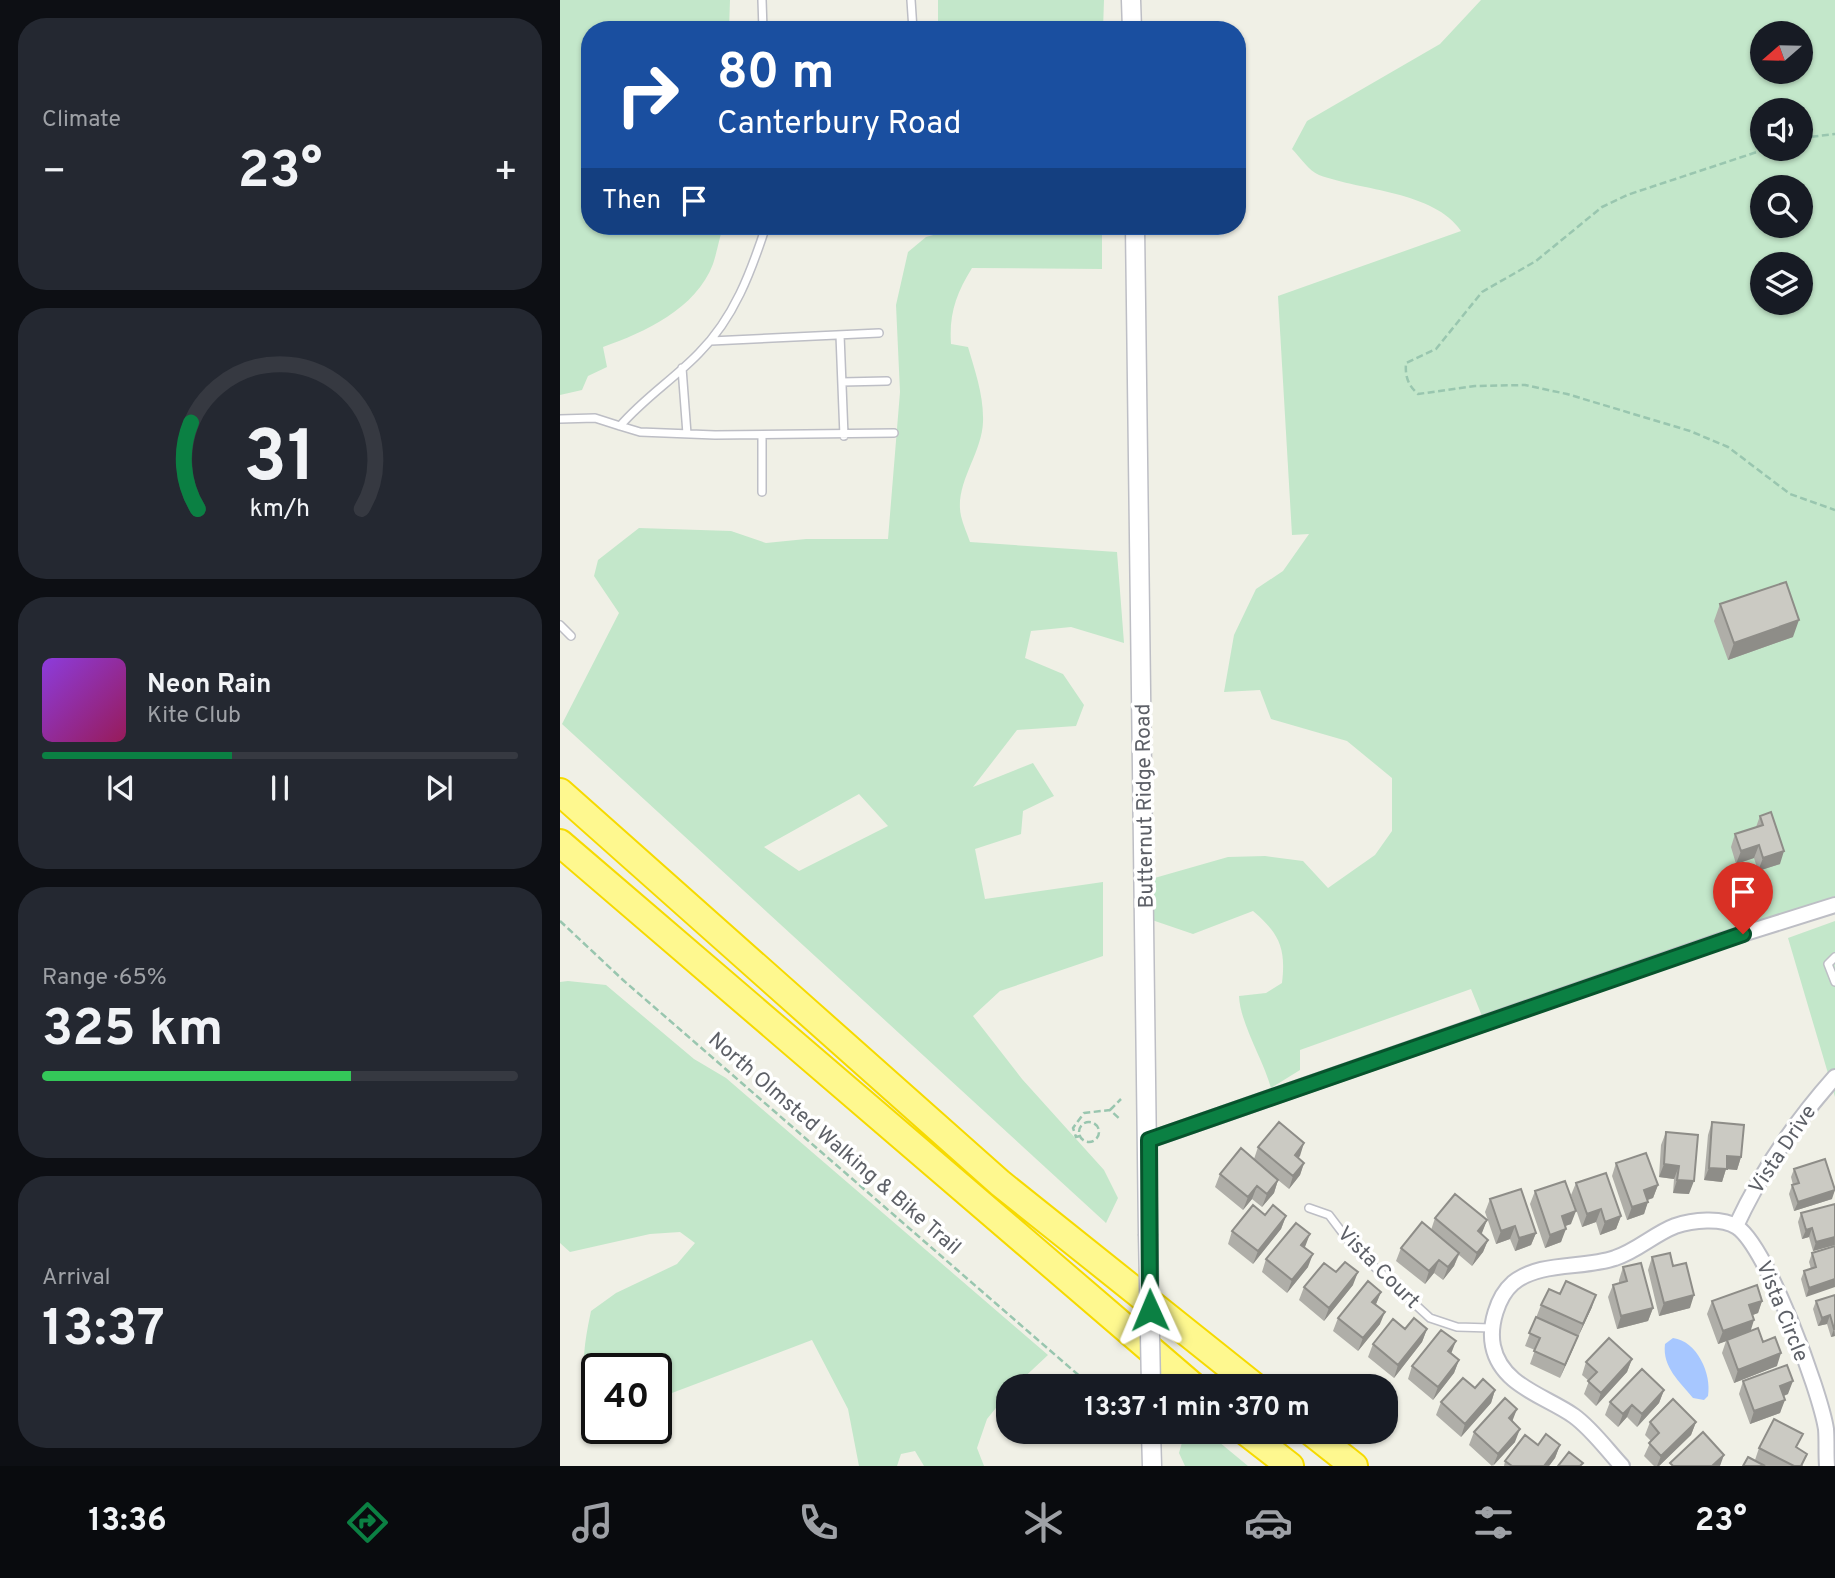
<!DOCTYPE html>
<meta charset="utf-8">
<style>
:root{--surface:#171b24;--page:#242831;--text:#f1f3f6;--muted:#9ea1a6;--line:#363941;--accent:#0b8043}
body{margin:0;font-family:Overpass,sans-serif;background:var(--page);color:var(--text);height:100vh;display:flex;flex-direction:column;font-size:26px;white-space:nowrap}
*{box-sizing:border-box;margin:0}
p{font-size:23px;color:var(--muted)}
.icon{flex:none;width:38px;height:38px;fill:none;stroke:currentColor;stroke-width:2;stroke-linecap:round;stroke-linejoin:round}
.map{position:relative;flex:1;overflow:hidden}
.details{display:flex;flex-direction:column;gap:18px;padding:18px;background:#0d0f14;width:560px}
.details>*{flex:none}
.banner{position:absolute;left:21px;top:21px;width:665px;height:214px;border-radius:28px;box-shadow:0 2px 5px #0004;background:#1a4fa0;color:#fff;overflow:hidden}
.needle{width:46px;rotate:250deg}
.tools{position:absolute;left:1190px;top:21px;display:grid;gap:14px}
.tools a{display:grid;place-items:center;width:63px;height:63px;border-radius:50%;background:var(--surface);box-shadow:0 2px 5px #0004;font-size:35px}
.speed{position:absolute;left:21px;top:1353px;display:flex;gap:14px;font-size:35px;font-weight:700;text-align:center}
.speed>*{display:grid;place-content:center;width:91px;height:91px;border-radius:50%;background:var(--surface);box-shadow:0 2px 5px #0004;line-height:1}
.speed .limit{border:4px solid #111;border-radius:10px;background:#fff;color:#111}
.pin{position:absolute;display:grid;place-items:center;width:60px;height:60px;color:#fff;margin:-72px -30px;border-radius:50% 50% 50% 0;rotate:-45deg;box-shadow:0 0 7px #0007}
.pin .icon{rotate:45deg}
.me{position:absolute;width:77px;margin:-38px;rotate:359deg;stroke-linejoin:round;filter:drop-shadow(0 0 5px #0008)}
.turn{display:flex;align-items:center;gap:24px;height:147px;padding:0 21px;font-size:32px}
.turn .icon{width:91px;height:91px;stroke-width:2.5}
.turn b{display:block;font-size:49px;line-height:60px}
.then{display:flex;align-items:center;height:66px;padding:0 21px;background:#0003;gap:14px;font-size:26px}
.big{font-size:52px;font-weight:700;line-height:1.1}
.details .tile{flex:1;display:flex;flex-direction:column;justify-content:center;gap:10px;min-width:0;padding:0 24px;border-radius:28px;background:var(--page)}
.details .dial{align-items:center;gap:0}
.dial svg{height:182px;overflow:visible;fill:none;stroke:var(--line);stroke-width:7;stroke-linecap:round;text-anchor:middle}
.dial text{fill:var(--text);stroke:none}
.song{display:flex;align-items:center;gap:21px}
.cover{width:84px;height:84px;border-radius:10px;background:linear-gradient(135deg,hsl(270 70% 55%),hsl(330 70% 35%))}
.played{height:7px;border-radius:4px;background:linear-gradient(90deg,var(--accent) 40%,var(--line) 40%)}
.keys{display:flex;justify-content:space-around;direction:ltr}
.heat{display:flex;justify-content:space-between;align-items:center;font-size:38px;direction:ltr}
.charge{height:10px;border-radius:5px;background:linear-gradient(90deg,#34c759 65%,var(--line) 0)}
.trip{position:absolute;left:436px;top:1374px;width:402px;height:70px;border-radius:28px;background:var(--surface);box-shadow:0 2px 5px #0004;font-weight:700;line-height:70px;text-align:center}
.dock{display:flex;height:112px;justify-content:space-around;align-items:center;background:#090b0e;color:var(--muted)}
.dock .icon{width:49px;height:49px}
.dock .current{color:var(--accent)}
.dock b{font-size:32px;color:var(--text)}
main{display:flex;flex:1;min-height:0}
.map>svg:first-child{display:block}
</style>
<main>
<section class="details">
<div class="tile"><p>Climate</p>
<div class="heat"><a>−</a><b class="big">23°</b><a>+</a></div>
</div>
<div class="tile dial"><svg viewBox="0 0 100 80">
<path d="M14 69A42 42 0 1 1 86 69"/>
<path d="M14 69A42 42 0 0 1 11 31" stroke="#0b8043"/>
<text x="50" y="56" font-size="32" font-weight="700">31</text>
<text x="50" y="72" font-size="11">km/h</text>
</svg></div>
<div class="tile">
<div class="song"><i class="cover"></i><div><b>Neon Rain</b><p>Kite Club</p></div></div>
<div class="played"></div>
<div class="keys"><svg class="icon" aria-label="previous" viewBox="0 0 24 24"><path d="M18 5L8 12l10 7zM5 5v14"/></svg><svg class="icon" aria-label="pause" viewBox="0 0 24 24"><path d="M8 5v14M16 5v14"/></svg><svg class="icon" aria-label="next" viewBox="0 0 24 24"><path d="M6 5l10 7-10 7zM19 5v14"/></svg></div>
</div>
<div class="tile"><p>Range · 65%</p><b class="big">325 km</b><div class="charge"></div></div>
<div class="tile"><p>Arrival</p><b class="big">13:37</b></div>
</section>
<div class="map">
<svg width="1275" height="1466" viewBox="0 0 1275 1466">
<rect width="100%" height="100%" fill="#f0f0e6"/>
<path fill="#c3e7ca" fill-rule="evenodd" d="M0,0h170l-1,30h-139v196l133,1c-4,12 -6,25 -10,37 -17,45 -68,68 -110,83l4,20 -19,9 -6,14 -22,5z
M378,0h166l-1,30h-165z
M921,0h354v896l-353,120 -11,-27 -171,61v20l-29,18c-8,-29 -31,-65 -32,-92l27,-3 16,-10c4,-34 -2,-49 -29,-72l-60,23 -41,-14 -1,-41 77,-22 37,-1 38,5 25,27 47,-33 17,-24v-53l-45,-37 -76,-22 -11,-29 -36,2 10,-57 22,-46 27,-18 26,-37 -17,1 -14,-239 183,-65c-27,-40 -99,-40 -142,-56 -10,-4 -19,-18 -27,-26l15,-28 133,-77zM1202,33h39v39h-39zM1202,110h39v39h-39zM1202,187h39v39h-39zM1202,264h39v39h-39z
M389,226h153v43l-130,-1c-16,26 -23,46 -21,76l17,3c7,24 16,49 15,75 -1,32 -29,62 -22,94 2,9 6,17 9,26l147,10 7,91 -53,-16 -40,4 -6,27 38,16 21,31 -8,21 -59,4 -44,57 60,-24 21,33 -31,15 -2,23 -46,15 10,50 118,-17v74l-103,35 -27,25 49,63 82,91 14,28 -12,25 -544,-499 57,-111 -25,-37 4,-16 41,-32 92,3 35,12 40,-4h82l12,-147 -4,-87 12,-53 18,-15 22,-6zM299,794l29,32 -89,45 -35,-24z
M1275,921v176l-47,-159z
M8,981l38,4 88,74 32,19 322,277 -33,31h-7v7l-21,26 -10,29 7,18h-60l-9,-15 -14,3 -4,12h-38l-11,-57 -36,-69 -156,59v-31h-59v47c-19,-34 -14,-66 -6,-104l25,-18 61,-29 18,-21 -15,-11 -30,2 -80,18 -10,-9v-261z
M625,1432h22l41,34h-63l-6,-13z"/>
<path fill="#a7c7ff" d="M1113,1338c24,3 39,36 35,58l-4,4 -11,-2c-13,-16 -31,-31 -28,-54z"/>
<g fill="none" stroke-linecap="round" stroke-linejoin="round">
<defs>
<path id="service" d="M202,0l1,30
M351,0l2,30
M206,226c-15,46 -32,92 -67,127 -25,26 -55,45 -79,73l20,6 75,3 179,-2
M280,335l4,101
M151,341l168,-8
M122,368l5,66
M282,382l45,-1
M0,419l35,-1 25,8
M202,436v56
M0,625l11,11
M1275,957l-7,7 7,18
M749,1208l20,7 25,33 76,70 27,9 34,1"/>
<path id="minor" d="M589,1140l571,-199 115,-36
M1176,1226c26,-56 58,-103 99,-149
M1062,1466c-15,-16 -30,-37 -48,-50 -28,-20 -73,-30 -81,-70 -4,-20 4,-49 20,-63 27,-22 70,-14 102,-25 22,-7 39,-24 60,-32 17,-6 47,-9 62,1 30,20 83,164 89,202 1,12 0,25 1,37"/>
<path id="tertiary" d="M571,0l1,30
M575,226l13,1008
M591,1432l1,34"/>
<path id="motorway" d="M0,792l440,391 254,203
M0,843l633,543
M686,1432l44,34
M751,1432l43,34"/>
</defs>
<use href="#service" stroke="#bdbec5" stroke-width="10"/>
<use href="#minor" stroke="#bdbec5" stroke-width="18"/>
<use href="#tertiary" stroke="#bdbec5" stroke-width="21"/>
<use href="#motorway" stroke="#f6da00" stroke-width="30"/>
<path stroke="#99c6af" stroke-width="2.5" stroke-dasharray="7 3.5" stroke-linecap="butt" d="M1241,138l34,-4
M1206,149l-139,46 -25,12 -66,54 -54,31 -46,57 -30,14c-1,14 2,22 12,31l57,-8 50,-1 42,9 123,37 38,16 62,47 45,16
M0,921l63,59 468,406
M550,1110l11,-11
M519 1132a10 10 0 1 1 20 0a10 10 0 1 1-20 0Z
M520,1136l-4,1 -3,-9 11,-15 26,-3 11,10"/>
<use href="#service" stroke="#fff" stroke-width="7"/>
<use href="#minor" stroke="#fff" stroke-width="14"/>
<use href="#tertiary" stroke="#fff" stroke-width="18"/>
<use href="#motorway" stroke="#fef88f" stroke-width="26"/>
<defs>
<path id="tertiary-bridge" d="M588,1234l3,152"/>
</defs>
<use href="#tertiary-bridge" stroke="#bdbec5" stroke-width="21" stroke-linecap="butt"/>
<use href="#tertiary-bridge" stroke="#fff" stroke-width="18"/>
</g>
<path fill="#afaea8" d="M1160,604l73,33 -65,23 -14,-39z
M1200,816l20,48 -22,7 -4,-13 -18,6 -5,-17 4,-13 21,-7z
M1152,1122l29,35 -4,13 -11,-1 -4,13 -18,-2 4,-45z
M1106,1132l23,62 -16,-1 1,-14 -15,-2 2,-32z
M744,1143l-6,15 6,5 -4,12 -11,14 -11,-9 -4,13 -12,14 -10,-8 -9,11 -28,-23 5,-13 34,-15 4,-12z
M1056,1163l42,22 -5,13 -5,2 -4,14 -17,6 -15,-44z
M1234,1169l38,30 -38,12 -5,-17 3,-9h1l-2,-8z
M1016,1183l45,33 -5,13 -16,6 -4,-13 -14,5 -11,-32z
M975,1191l36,33 -6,2 -4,16 -16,6 -15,-44z
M930,1199l46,34 -5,12 -16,6 -5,-12 -14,5 -11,-32z
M1275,1204v41l-22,6 -4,-14 -7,2 -4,-17 3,-9z
M705,1215l21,1 -5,13 -28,35 -25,-20 4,-13z
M875,1218l52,2 -6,14 7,6 -5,12 -11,14 -13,-11 -5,11 -11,14 -9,-7 -9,11 -29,-23 5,-13 30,-18z
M1275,1246l-29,51 -5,-18 3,-8 7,-2 -2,-7 3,-9z
M745,1247l3,20 -21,26 -25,-21 4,-13z
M1092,1257l21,9 17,42 -31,8 -11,-46z
M1063,1267l30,41 -5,13 -31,8 -9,-32 5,-12 6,-2v-3z
M793,1285l-29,36 -25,-21 5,-13z
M821,1292l-5,12 4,20 -22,27 -25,-20 5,-13z
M1275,1295v41l-4,1 -4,-13 -9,2 -5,-17 3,-8z
M1152,1301h50l-4,12 -5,2 -3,16 13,11 14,24 -43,17 -12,-30 4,-12 -8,3 -11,-30z
M981,1305l51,2 -14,30 -18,41 -30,-14 5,-14 -10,-4z
M845,1329h22l-5,13 -28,36 -26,-21 5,-13z
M891,1354l8,6 -5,13 -21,27 -25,-21 4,-13z
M1072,1359l-5,13 -31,34 -12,-12 5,-13 -7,-6 4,-13z
M1183,1381l45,13 -4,2 -4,17 -30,11 -11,-30z
M915,1388l20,2 -4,13 -30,34 -25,-22 5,-13z
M1104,1390l-5,13 -22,24 -10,-10 -9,10 -13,-12 5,-13z
M1090,1422h46l-5,13 -32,31h-5l-10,-10 7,-15 -6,-6z
M914,1432l41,10 -23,24 -23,-21z
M978,1445h22l-5,13 -6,8h-45l1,-5z
M1199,1448h38l6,18h-60l12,-6z"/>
<path fill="#8e8d88" d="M1239,620l-6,17 -65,23 6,-17z
M1199,845l-5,13 -18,6 5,-13z
M1224,851l-4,13 -22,7 5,-13z
M744,1143l-4,13 -10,12 5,-13z
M1167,1156l14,1 -4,13 -11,-1 -4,13 -18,-2 5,-12z
M744,1163l-4,12 -11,14 4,-13z
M1104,1164l15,2 -5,13 -15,-2z
M718,1180l-4,13 -12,14 5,-13z
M1117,1180l17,1 -5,13 -16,-1z
M1098,1185l-5,13 -13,4 4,-12z
M697,1186l-5,13 -9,11 5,-13z
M1275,1190l-3,9 -38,12 4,-9z
M1088,1202l-4,12 -17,6 5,-13z
M1041,1209l-5,13 -14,5 5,-13z
M1016,1211l-5,13 -14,5 5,-13z
M726,1216l-5,13 -28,35 5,-13z
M1061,1216l-5,13 -16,6 5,-13z
M927,1220l-5,13 -9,11 5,-13z
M955,1226l-5,13 -14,5 5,-13z
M1252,1228l-3,9 -7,2 4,-9z
M1006,1229l-5,13 -16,6 5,-13z
M976,1233l-5,12 -16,6 4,-13z
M750,1234l-5,13 -8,10 4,-12z
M1275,1237v8l-22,6 3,-9z
M928,1240l-5,12 -11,14 5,-13z
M899,1253l-5,13 -11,14 5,-13z
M753,1254l-5,13 -21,26 5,-13z
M879,1260l-5,13 -9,11 4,-13z
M798,1272l-5,13 -29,36 5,-13z
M1275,1279v8l-29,10 3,-9z
M821,1292l-5,12 -4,-2z
M1036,1295l-4,12 -14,30 5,-13z
M1134,1295l-4,13 -31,8 5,-13z
M1202,1301l-4,12 -14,5 5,-13z
M1093,1308l-5,13 -31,8 4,-13z
M825,1312l-5,12 -22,27 5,-13z
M1270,1315l-3,9 -9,2 4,-8z
M1194,1320l-4,13 -32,11 5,-13z
M867,1329l-5,13 -28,36 4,-13z
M1274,1329l1,7 -4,1z
M1018,1336l-5,13 -13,29 5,-13z
M896,1341l-5,13 -3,-3z
M1221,1353l-4,13 -43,17 4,-13z
M1072,1359l-5,13 -31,34 5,-13z
M899,1360l-5,13 -21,27 5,-13z
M1233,1381l-5,13 -13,5 5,-13z
M935,1390l-4,13 -30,34 4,-13z
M1104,1390l-5,13 -22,24 5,-13z
M1225,1400l-5,13 -30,11 4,-13z
M1072,1405l-5,12 -9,10 5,-13z
M957,1409l-5,13 -3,-4z
M1136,1422l-5,13 -32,31h-2l4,-10z
M960,1429l-5,13 -22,24 5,-12z
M1000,1445l-5,13 -6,8h-5z
M1164,1455l-4,11h-8z"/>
<path fill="#cbcac3" stroke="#8e8d88" stroke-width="2" d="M1226,582l13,38 -65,23 -14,-39z
M1211,812l13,39 -21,7 -4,-13 -18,6 -6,-17 28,-9 -3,-9z
M719,1122l25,21 -9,12 9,8 -11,13 -35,-29z
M1152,1122l32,3 -3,32 -14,-1v13l-18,-1z
M1106,1132l32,3 -4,46 -17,-1 2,-14 -15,-2z
M681,1148l37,32 -11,14 -10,-8 -9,11 -28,-23z
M1086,1153l12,32 -14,5 4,12 -16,5 -16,-44z
M1265,1159l10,31 -37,12 -6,-17 7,-2 -5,-14z
M1046,1173l15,43 -16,6 -4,-13 -14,5 -11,-31z
M1005,1181l11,30 -14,5 4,13 -16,6 -15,-44z
M961,1189l15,44 -17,5 -4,-12 -14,5 -11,-32z
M895,1194l32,26 -9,11 10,9 -11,13 -42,-35z
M1275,1204v33l-19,5 -4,-14 -6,2 -5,-17z
M693,1205l12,10 8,-10 13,11 -28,35 -26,-20z
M862,1222l37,31 -11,14 -9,-7 -10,11 -28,-23z
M736,1223l14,11 -9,11 12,9 -21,26 -26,-21z
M1275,1246v33l-26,9 -5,-17 12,-4 -4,-14z
M1110,1253l3,13 13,-3 8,32 -30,8 -12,-46z
M785,1262l13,10 -29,36 -25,-21 20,-24 12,9z
M1081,1263l12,45 -32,8 -8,-31 14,-4 -4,-14z
M808,1281l13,11 -9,10 13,10 -22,26 -25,-20z
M1006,1281l30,14 -13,29 -42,-19 8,-16 11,5z
M1197,1285l5,16 -13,4 5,15 -31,11 -11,-30z
M1275,1295v34h-1l-4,-14 -8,3 -6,-17z
M976,1317l42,19 -13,29 -31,-14 6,-13 -11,-5z
M854,1318l13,11 -29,36 -25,-21 20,-25 12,10z
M1198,1328l5,14 12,-5 6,16 -43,17 -11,-30z
M881,1330l15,11 -8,10 11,9 -21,27 -26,-21z
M1049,1338l23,21 -31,34 -13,-12 9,-9 -11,-10z
M1227,1365l6,16 -13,5 5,14 -31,11 -11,-30z
M1082,1369l22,21 -22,24 -10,-9 -9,9 -13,-12z
M903,1378l12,10 8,-9 12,11 -30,34 -24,-22z
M945,1398l12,11 -8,9 11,11 -22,25 -24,-22z
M1113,1399l23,23 -35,34 -12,-13 10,-10 -9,-11z
M1214,1419l29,15 -7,13 11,7 -6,12h-7l-35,-18z
M1143,1432l21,23 -12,11h-39l-3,-3z
M986,1434l14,11 -16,21h-32l-7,-5 20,-26 13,10z
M1009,1452l14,11 -3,3h-22z
M1188,1457l17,9h-22z"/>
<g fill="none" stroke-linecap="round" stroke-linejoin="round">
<defs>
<path id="route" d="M590,1310l-1,-170 594,-206"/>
</defs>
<use href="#route" stroke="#07532c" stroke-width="18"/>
<use href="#route" stroke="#0b8043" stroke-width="12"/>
</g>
<g text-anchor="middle" stroke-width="7" stroke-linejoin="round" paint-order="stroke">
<g font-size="21" fill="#5d6067" stroke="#fff">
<text transform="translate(584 806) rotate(-91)" y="7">Butternut Ridge Road</text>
<text transform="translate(275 1143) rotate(41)" y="7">North Olmsted Walking &amp; Bike Trail</text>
<text transform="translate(1222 1149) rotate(-56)" y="7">Vista Drive</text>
<text transform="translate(819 1267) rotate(45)" y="7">Vista Court</text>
<text transform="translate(1223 1311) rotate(68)" y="7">Vista Circle</text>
</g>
</g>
</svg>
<div class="tools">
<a><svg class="needle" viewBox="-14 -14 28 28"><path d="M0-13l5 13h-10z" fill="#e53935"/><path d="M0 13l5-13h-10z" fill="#9ea1a6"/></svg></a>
<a><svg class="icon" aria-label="sound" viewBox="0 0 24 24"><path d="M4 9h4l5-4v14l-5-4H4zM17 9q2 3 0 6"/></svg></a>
<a><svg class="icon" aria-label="search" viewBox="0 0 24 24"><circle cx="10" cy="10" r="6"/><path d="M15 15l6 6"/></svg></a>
<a><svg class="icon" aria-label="layers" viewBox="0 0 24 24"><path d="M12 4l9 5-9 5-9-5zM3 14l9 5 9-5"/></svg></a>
</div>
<div class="speed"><div class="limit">40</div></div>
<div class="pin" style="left:1183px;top:934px;background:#d93025"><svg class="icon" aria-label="arrive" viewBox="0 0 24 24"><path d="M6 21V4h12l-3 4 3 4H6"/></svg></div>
<svg class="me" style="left:590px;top:1310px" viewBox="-20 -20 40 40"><path d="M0-17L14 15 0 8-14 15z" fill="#0b8043" stroke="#fff" stroke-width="4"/></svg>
<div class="trip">13:37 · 1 min · 370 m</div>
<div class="banner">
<div class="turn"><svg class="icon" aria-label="right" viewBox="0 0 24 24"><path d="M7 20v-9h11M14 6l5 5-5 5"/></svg><div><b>80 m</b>Canterbury Road</div></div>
<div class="then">Then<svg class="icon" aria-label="arrive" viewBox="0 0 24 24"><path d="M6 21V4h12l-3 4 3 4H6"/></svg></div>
</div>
</div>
</main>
<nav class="dock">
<b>13:36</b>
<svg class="icon current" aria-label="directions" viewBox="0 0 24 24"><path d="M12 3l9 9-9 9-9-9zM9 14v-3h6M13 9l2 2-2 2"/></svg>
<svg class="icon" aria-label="music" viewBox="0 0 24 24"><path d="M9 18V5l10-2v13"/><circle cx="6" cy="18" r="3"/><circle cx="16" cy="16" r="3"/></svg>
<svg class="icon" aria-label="phone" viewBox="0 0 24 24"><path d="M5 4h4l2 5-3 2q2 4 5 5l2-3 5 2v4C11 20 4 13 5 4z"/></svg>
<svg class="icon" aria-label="climate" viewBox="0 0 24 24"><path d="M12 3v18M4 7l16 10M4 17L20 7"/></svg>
<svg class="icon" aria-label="car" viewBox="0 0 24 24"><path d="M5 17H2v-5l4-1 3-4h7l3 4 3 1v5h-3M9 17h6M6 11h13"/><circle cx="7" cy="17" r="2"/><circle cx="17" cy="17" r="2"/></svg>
<svg class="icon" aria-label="filters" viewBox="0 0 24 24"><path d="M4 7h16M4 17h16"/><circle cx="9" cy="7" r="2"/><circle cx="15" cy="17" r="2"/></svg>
<b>23°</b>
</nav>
